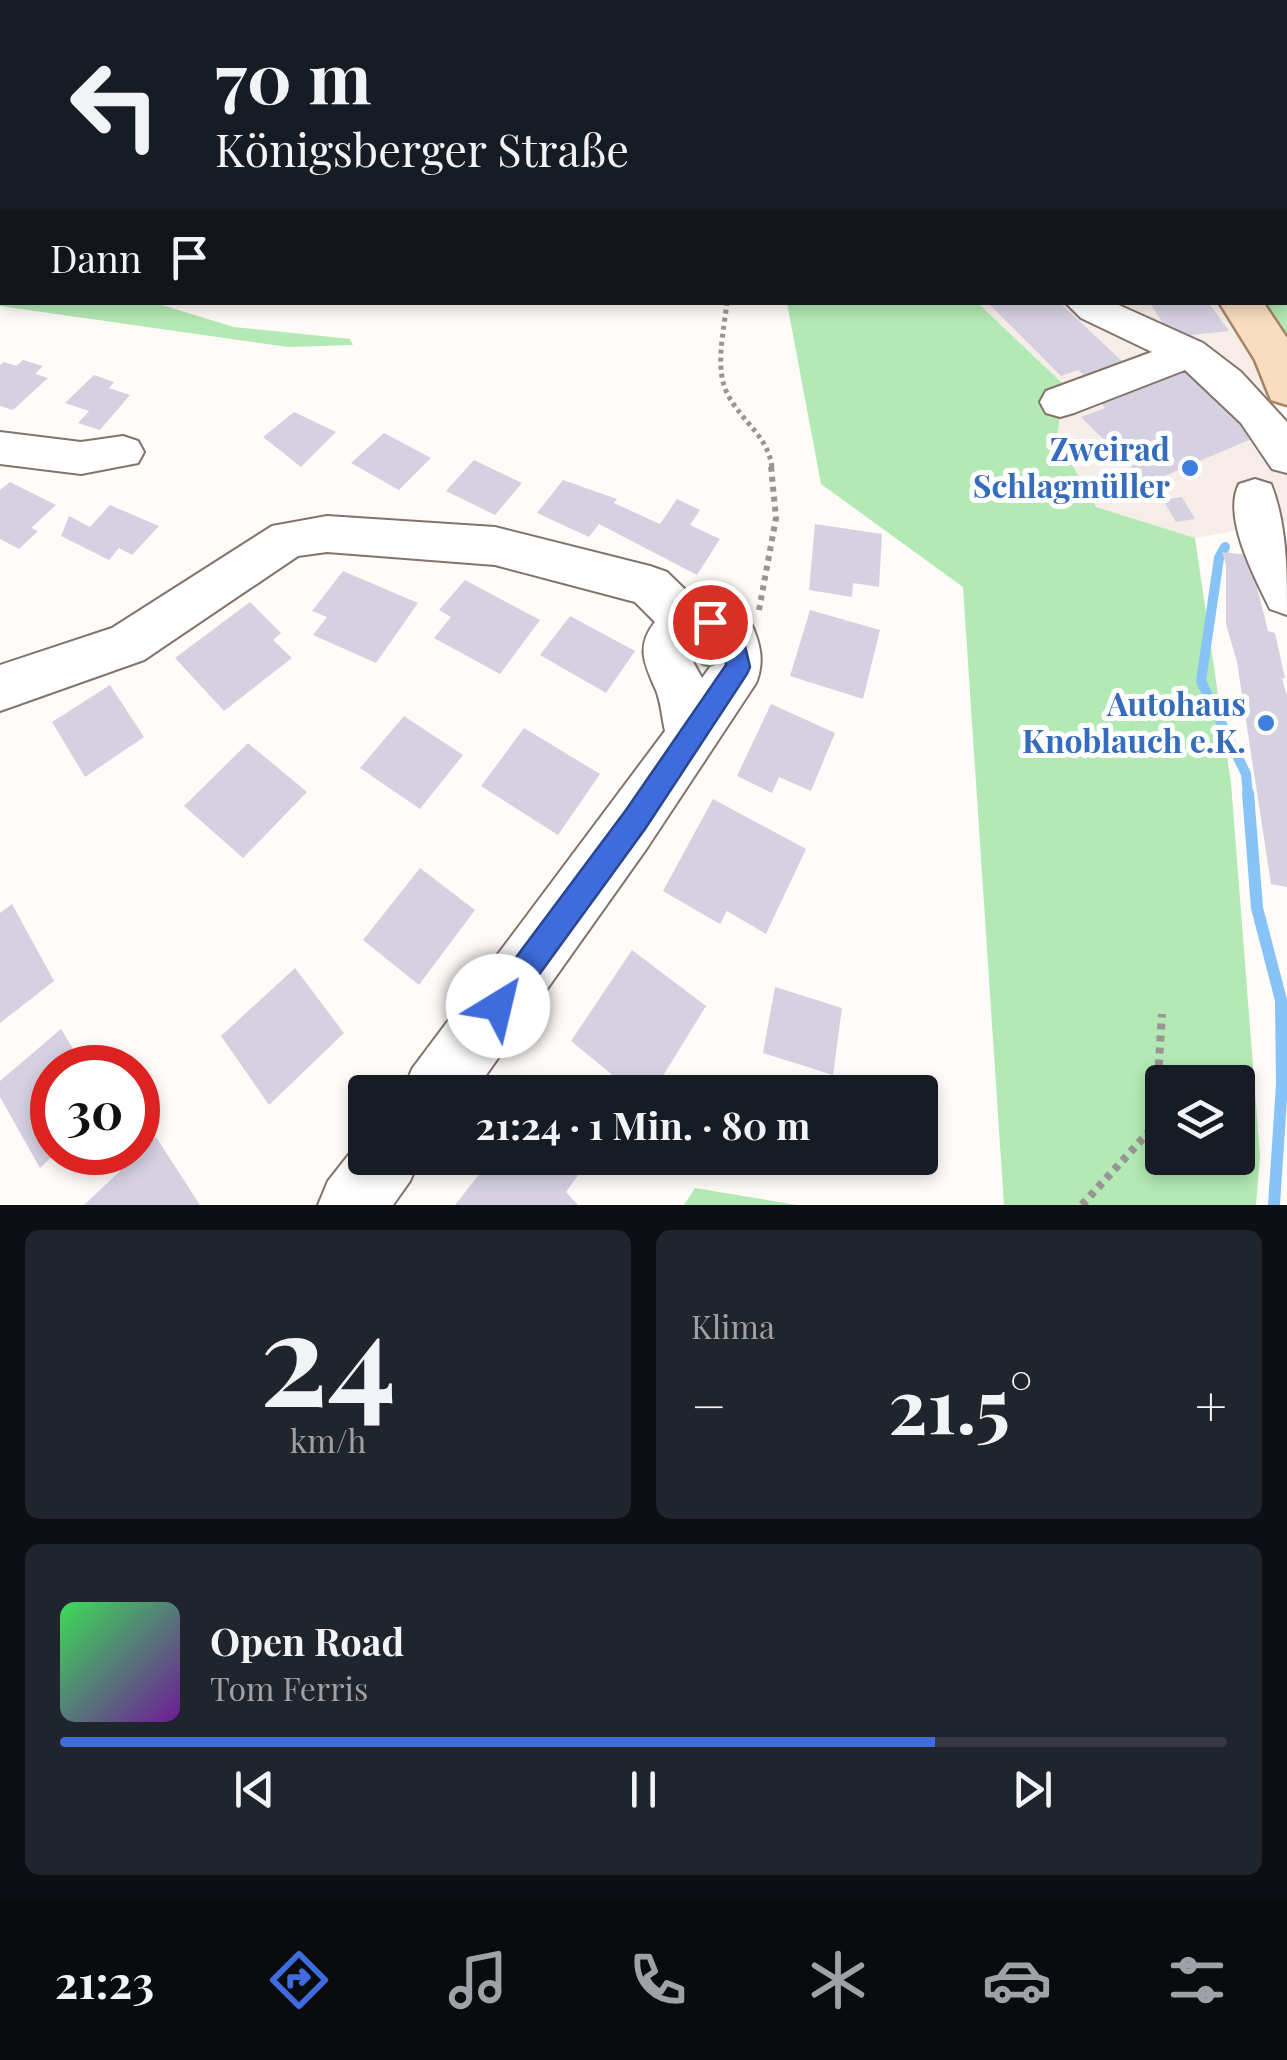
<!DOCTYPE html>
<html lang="de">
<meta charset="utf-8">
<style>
:root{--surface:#171b24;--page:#20242c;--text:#f1f3f6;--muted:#9ea1a6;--line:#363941;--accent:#3f6cdd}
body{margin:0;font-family:"Playfair Display",serif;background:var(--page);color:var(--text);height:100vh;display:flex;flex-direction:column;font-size:38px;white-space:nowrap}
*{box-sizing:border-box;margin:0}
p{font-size:32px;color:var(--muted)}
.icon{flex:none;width:55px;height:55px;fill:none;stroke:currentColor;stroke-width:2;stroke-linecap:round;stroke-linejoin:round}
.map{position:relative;height:1205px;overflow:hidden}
.sheet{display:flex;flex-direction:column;gap:25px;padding:25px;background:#0d0f14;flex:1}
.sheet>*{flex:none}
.guide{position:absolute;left:0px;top:0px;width:1288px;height:305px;box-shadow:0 5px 15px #0003;background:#171b24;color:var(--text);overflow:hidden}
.buttons{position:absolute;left:1145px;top:1065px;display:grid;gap:20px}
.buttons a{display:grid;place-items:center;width:110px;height:110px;border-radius:10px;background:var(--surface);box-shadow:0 5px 15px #0003;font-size:50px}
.speed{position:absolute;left:30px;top:1045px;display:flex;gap:20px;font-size:50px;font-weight:700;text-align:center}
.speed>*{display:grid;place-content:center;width:130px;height:130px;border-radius:50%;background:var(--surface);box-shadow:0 5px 15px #0003;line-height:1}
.speed .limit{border:15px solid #d22;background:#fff;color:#111}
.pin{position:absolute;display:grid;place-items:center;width:85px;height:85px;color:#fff;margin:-42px;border:5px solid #fff;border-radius:50%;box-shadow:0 2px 10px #0007}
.me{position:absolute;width:110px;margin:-55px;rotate:36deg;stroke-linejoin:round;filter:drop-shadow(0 0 8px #0008)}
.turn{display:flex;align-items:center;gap:35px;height:210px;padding:0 50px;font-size:45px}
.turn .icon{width:130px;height:130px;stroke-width:2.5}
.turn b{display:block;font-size:70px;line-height:85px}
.then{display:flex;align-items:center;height:95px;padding:0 50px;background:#0003;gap:20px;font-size:38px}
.big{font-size:75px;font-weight:700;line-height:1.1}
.sheet .widget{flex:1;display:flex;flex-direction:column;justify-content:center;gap:15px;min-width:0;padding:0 35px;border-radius:15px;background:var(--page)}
.sheet .dial{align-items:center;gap:0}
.dial b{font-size:130px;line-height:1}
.song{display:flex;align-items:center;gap:30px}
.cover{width:120px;height:120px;border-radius:15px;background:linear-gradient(135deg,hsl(130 70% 55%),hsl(280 70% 35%))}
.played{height:10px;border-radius:5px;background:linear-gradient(90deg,var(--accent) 75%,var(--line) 75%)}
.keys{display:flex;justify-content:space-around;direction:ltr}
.heat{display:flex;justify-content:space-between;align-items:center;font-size:55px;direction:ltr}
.sheet .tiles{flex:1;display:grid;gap:25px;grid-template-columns:1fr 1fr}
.widget:last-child{grid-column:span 2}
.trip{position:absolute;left:348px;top:1075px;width:590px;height:100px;border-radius:10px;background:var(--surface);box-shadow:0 5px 15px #0003;font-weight:700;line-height:100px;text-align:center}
.menu{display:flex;height:160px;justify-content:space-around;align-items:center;background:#090b0e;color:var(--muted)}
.menu .icon{width:70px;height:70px}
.menu .selected{color:var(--accent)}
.menu b{font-size:45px;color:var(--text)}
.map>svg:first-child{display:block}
</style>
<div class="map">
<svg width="1287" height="1205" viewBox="0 0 1287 1205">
<rect width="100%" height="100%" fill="#fefbf9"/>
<path fill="#f7ede8" d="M978,303h244l39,55 26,96v68l-92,16 -99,-31 -39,-69 7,-53z"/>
<path fill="#b3e9b4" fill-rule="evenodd" d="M0,0h238l-236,2 -2,159z
M911,0h376v350l-27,-47 25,-1v-300z
M0,254l2,48 153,1 79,24 116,12 3,6 -65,2 -288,-41z
M787,303h191l86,82 -7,53 39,69 99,31 36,245 29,373 -4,49h-252l-41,-618 -142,-103zM1162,1082h76v76h-76z
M695,1188l102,17h-113z"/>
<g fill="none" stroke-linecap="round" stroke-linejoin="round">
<path stroke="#88c3f8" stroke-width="10" d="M1225,547l-6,11 -18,123 45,93 2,21"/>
<path stroke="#88c3f8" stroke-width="12" d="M1248,793l9,115 24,92 1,84 -8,121"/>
</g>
<path fill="#d5d1e1" d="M987,302h72l64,60 -38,14 -7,-6 -17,6z
M1149,302h59l21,29 -57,6z
M23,360l20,6 -8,8 13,4 -35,32 -13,-4v-41l4,-3 12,4z
M1184,360l36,31 -12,3 48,43 -108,46 -67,-66 24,-9 -6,-7z
M94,375l20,7 -5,6 21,7 -30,35 -22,-7 11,-12 -24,-8z
M294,412l42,20 -35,35 -38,-30z
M384,433l47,25 -32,32 -48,-27z
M474,460l48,23 -27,32 -49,-24z
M563,480l54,19 -3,4 46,21 17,-25 23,11 -10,15 30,14 -23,36 -98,-51 -10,13 -52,-24z
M10,482l46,23 -25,23 7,3 -19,18 -19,-10v-49z
M1182,497l13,22 -19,3 -13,-22z
M110,505l49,21 -27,29 -13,-7 -10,12 -48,-24 8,-20 21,11z
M815,524l67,10 -3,53 -26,-4 -1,14 -43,-7z
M1222,552l27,3 19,76 7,2 10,45h-3l5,19v190l-16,-3 -34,-222 -11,-38v-59z
M343,571l75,32 -42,60 -63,-28 14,-18 -15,-6z
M465,580l75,40 -40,54 -66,-36 17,-21 -12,-7z
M250,602l31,31 -8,7 19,18 -68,53 -49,-53z
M810,610l70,20 -17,69 -73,-23z
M570,616l65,35 -29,42 -66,-38z
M110,685l34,52 -59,40 -33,-55z
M771,704l64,29 -24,58 -32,-14 -7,16 -35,-17z
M404,716l59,39 -43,54 -60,-41z
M524,728l76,46 -42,61 -77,-49z
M248,743l59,49 -64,66 -59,-52z
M713,799l93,50 -40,85 -39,-23 -7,13 -57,-33z
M420,868l55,42 -56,75 -56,-45z
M12,904l42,77 -54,42v-110z
M632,950l74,56 -53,86h-20l-62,-51z
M295,968l49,65 -75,72 -48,-69z
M775,987l67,21 -9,67 -70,-22z
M61,1029l24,39h-33v84h5l-17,16 -40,-71v-16z
M156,1137l44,68h-116z
M492,1158h84l8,9 -18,25 12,13h-123z"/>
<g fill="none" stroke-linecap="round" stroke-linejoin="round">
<defs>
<path id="minor" d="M1065,302h47l91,41 38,29 46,50v51l-15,-4 -31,-46 -56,-53 -111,43 -14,4 -14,-4 -6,-11 6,-11 106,-39 -71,-34z
M0,432l81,10 42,-6 15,5 6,11 -6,11 -57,11 -81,-10z
M1255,479l16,5c16,40 16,87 16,131l-17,-6c-15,-31 -48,-92 -31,-125z
M327,516l168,11 155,39 17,6 32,31 51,18c10,21 15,40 6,62l-109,165 -173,244h-71l9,-23 253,-338c-3,-13 -4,-29 -9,-41 -11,-25 -21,-43 -1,-68l-20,-20 -140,-37 -168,-13 -29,4 -154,104 -144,51v-46l112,-37 160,-102zM701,644l9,4 3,15 -11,15 -11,-20 1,-8z
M365,1134v24h55l-10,23 -17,24h-75l10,-24z"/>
<path id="major" d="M872,0h34l2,2h-34z
M1219,302h44l24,36v67l-16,-5 -16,-40z"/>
</defs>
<use href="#minor" stroke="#83746b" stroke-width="4"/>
<use href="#major" stroke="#a48564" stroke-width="5"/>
<path stroke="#999592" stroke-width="4" stroke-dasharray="4 4" stroke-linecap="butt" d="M932,0l5,2"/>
<path stroke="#999592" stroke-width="5" stroke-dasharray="4 4" stroke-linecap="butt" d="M727,302c-3,29 -13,67 1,93 14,27 41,42 44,73"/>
<path stroke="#999592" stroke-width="6" stroke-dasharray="5 5" stroke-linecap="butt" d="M759,610l17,-92 -5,-52"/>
<path stroke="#999592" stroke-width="8" stroke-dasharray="6 6" stroke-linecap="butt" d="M1082,1205l73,-80 7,-111"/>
<use href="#minor" fill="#fff" fill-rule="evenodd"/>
<use href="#major" fill="#f8ddc0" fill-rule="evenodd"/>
</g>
<circle fill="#81a082" cx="708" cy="655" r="12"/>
<path fill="#3f6cdd" stroke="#294690" stroke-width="2.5" d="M710,611l31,18 9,38 -3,7 -102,155 -136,187 -11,4 -10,-4 -4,-10 4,-11 138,-185 100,-145 -3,-24 -21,-12 -3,-7 3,-8z"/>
<g fill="#3f7fe0" stroke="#fff" stroke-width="4">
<circle cx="1190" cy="468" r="10"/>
<circle cx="1266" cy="723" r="10"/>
</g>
<g text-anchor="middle" stroke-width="10" stroke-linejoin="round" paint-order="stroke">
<g font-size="32" font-weight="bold" fill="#366cbe" stroke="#fff" text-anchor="end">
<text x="1170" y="461">Zweirad<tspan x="1170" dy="37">Schlagmüller</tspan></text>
<text x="1246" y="716">Autohaus<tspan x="1246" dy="37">Knoblauch e.K.</tspan></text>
</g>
</g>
</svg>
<div class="buttons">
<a><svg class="icon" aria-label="layers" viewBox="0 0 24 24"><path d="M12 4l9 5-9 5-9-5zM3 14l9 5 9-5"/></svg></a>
</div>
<div class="speed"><div class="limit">30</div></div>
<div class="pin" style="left:710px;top:622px;background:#d93025"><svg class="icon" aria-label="arrive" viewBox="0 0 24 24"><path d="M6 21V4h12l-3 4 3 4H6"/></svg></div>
<svg class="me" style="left:498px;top:1006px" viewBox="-20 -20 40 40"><circle r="19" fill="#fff"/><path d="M0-13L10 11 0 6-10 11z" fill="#3f6cdd"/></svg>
<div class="trip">21:24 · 1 Min. · 80 m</div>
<div class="guide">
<div class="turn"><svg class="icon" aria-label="left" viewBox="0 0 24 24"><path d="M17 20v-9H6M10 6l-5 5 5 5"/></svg><div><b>70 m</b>Königsberger Straße</div></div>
<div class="then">Dann<svg class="icon" aria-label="arrive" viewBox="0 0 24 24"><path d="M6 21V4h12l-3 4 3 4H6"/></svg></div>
</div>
</div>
<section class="sheet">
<div class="tiles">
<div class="widget dial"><b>24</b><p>km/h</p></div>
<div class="widget"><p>Klima</p>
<div class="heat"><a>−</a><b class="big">21.5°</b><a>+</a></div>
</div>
<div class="widget">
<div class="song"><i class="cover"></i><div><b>Open Road</b><p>Tom Ferris</p></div></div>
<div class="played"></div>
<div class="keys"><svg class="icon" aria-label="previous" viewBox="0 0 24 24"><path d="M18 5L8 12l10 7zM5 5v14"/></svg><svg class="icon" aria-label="pause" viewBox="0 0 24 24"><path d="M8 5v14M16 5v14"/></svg><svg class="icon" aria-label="next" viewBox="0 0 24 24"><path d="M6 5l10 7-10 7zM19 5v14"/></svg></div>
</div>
</div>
</section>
<nav class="menu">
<b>21:23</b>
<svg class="icon selected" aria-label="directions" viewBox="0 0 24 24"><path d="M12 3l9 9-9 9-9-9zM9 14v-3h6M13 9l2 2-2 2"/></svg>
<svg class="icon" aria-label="music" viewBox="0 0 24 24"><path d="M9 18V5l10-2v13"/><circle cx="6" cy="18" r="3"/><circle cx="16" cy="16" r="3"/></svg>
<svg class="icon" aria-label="phone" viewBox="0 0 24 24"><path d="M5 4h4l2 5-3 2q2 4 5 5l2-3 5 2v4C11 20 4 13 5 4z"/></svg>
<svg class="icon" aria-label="climate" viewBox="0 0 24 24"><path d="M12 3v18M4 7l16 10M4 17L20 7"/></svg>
<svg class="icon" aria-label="car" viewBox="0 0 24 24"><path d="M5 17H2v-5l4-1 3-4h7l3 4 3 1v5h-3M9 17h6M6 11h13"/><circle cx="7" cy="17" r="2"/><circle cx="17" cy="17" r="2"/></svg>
<svg class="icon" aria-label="filters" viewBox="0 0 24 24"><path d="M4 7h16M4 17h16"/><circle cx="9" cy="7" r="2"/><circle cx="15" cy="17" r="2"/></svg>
</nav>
